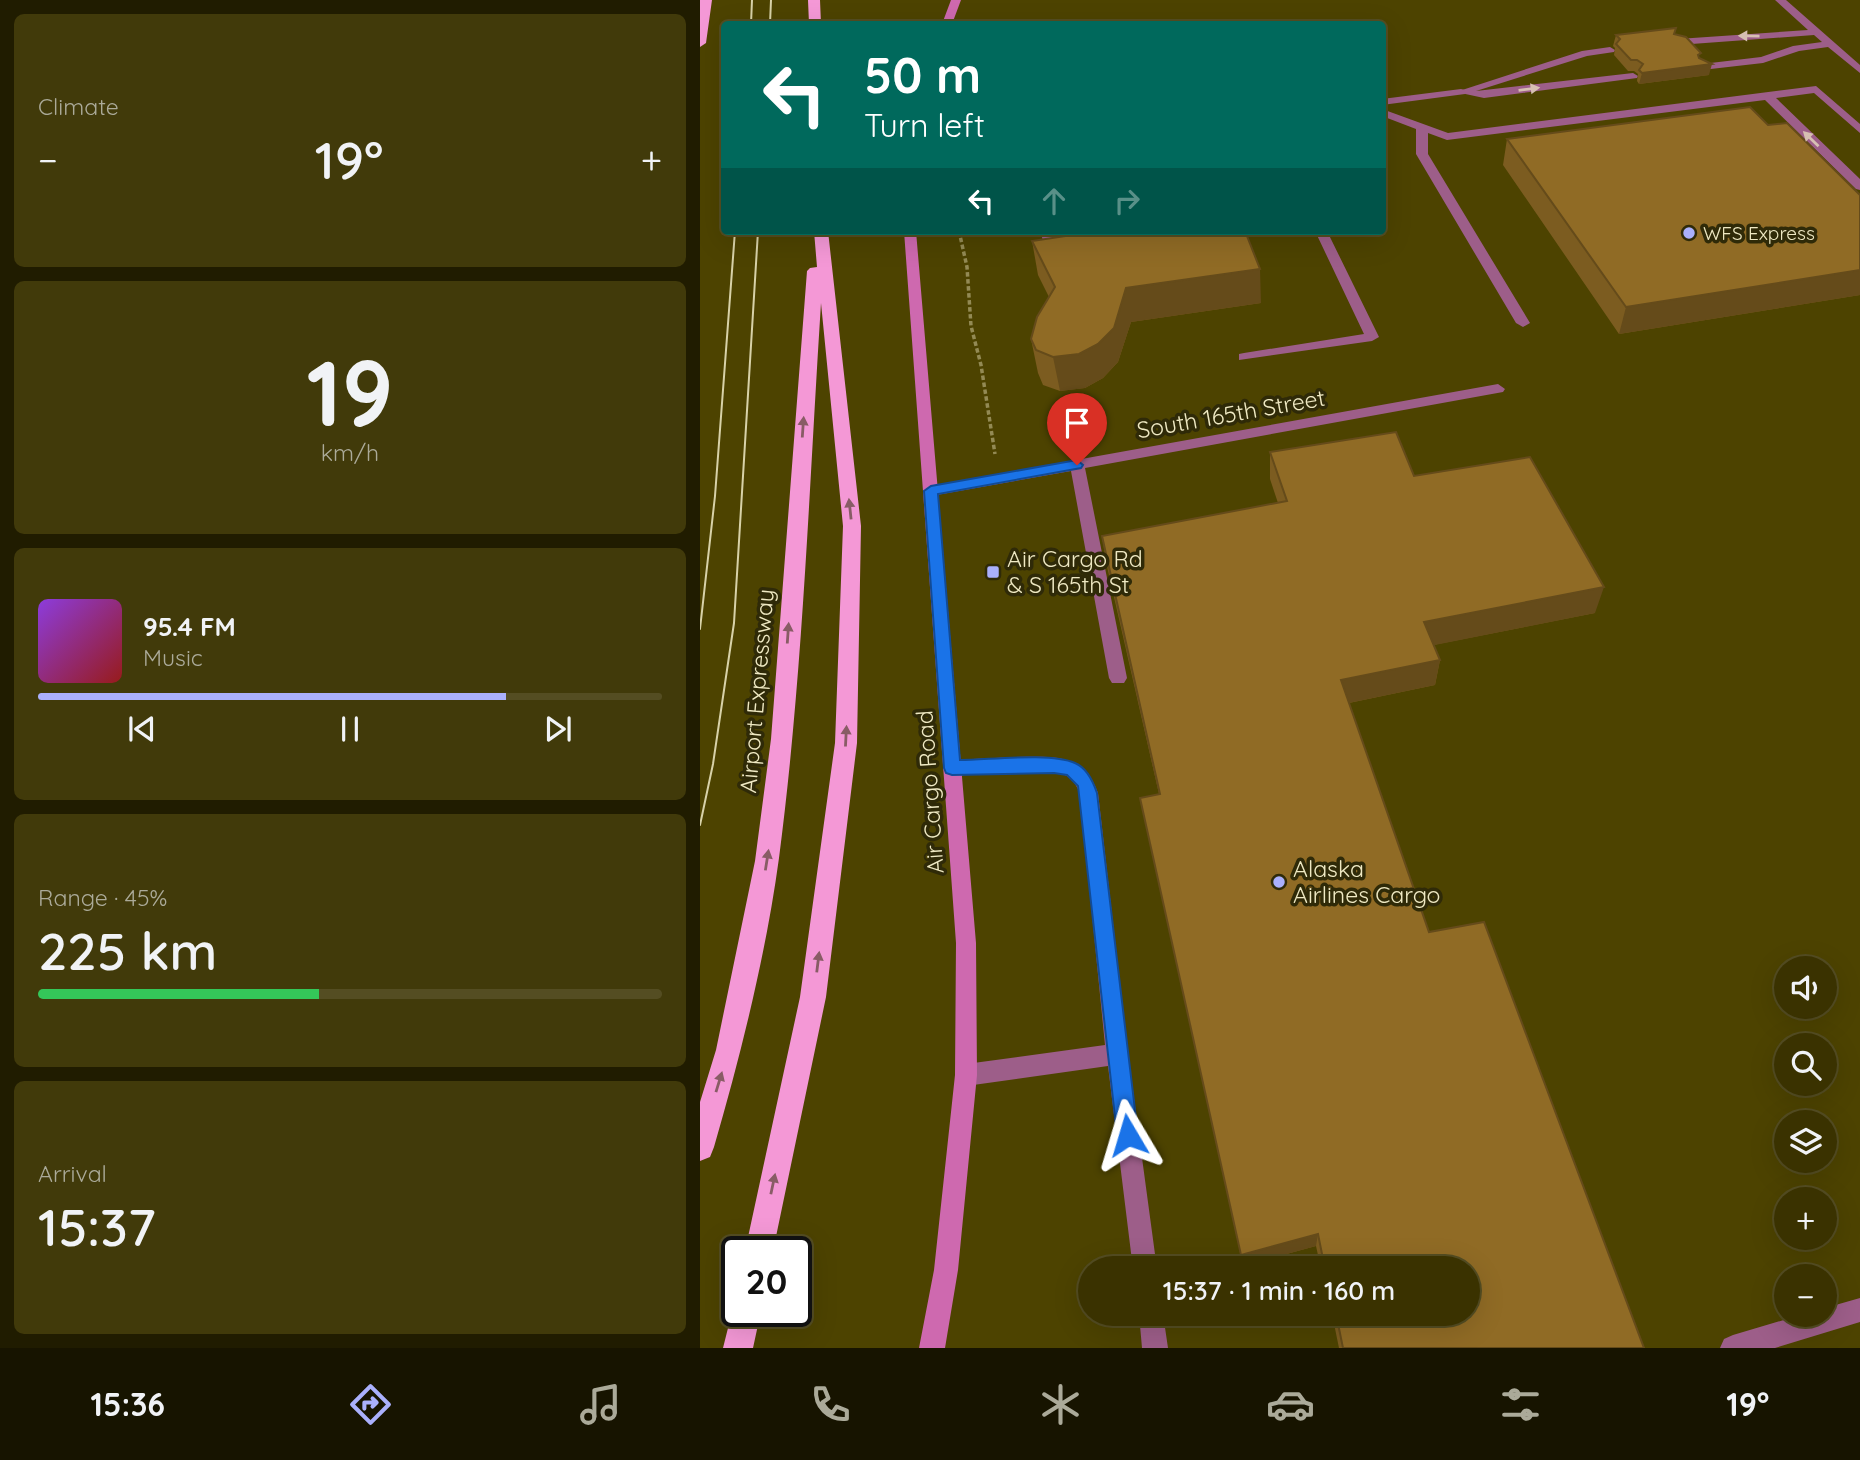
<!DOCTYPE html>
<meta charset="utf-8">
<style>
:root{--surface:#3a3200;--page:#413a0a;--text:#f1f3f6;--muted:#abaa99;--line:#544d22;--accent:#aab0fc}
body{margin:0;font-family:Quicksand,sans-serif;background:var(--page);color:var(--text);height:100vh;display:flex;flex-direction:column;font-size:26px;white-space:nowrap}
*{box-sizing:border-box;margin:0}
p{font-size:23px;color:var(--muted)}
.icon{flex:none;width:38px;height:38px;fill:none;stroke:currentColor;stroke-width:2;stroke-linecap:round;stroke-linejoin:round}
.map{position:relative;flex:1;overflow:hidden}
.side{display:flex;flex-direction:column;gap:14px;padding:14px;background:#201c00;width:700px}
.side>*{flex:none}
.banner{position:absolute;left:21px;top:21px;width:665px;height:214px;border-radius:7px;box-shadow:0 7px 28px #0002,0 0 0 2px var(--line);background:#00695c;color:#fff;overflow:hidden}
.buttons{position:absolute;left:1074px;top:956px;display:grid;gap:14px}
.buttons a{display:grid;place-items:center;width:63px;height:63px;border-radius:50%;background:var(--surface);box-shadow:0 7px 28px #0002,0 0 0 2px var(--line);font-size:35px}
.speed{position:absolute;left:21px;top:1236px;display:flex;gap:14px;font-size:35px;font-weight:700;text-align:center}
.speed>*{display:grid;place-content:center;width:91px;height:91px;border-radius:50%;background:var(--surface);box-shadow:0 7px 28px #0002,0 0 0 2px var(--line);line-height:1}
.speed .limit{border:4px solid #111;border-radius:10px;background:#fff;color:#111}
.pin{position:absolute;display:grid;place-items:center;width:60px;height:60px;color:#fff;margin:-72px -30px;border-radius:50% 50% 50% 0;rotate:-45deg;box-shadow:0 0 7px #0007}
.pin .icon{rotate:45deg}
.me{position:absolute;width:77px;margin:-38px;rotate:353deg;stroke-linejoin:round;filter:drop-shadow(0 0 5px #0008)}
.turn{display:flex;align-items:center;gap:24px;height:147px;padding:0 28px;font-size:32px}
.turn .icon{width:91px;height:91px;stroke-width:2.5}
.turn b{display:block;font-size:49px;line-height:60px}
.lanes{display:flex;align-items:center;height:66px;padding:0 28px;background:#0003;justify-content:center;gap:35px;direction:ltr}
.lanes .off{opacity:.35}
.big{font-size:52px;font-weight:600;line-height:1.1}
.side .card{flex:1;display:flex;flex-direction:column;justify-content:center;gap:10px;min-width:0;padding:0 24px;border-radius:10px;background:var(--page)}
.side .dial{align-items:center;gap:0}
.dial b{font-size:91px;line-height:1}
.song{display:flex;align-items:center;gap:21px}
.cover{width:84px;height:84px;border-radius:10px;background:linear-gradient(135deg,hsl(270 70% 55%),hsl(0 70% 35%))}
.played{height:7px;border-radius:4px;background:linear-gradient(90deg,var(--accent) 75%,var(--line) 75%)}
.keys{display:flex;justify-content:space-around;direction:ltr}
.heat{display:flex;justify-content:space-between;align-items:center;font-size:38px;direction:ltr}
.charge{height:10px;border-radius:5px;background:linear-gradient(90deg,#34c759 45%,var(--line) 0)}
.trip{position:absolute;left:378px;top:1256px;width:402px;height:70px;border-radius:35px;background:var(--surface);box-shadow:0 7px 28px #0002,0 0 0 2px var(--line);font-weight:600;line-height:70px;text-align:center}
.tab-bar{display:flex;height:112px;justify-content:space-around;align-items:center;background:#171400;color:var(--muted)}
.tab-bar .icon{width:49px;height:49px}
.tab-bar .current{color:var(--accent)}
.tab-bar b{font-size:32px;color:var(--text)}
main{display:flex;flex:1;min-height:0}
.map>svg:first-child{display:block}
</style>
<main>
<section class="side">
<div class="card"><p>Climate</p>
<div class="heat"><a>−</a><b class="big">19°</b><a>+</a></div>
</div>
<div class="card dial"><b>19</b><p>km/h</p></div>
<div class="card">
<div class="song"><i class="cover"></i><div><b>95.4 FM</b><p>Music</p></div></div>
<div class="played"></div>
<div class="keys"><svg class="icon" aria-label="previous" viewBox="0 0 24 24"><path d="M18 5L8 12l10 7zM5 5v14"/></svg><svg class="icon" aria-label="pause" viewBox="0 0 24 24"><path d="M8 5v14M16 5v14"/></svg><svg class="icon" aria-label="next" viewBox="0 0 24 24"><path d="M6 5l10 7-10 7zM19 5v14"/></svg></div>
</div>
<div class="card"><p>Range · 45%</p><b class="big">225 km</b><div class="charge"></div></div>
<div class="card"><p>Arrival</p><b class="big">15:37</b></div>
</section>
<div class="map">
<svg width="1160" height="1348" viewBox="0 0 1160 1348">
<rect width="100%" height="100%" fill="#4d4300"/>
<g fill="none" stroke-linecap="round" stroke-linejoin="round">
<path stroke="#938a54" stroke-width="3.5" stroke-dasharray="4.5 2.5" stroke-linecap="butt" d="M259,231l8,36 4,59 10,39 14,89"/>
<path fill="#9d5e89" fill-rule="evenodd" d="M1075,0h11l74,65v8l-32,-26 -29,4 -36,12 -61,7 -5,-3 5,-3 59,-7 32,-11 29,-4 -8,-7 -136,10 -5,-3 5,-3 130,-9z
M910,47l5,3 -1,2 -27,4 -111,35 157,-18 5,3 -1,2 -153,20 -28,-6 126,-41z
M1116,86l44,38v9l-46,-40 -38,5 84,81v11l-4,-1 -91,-89 -318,40 -19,-7v21l102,169 -7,4 -7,-4 -100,-169v-25l-34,-13v-7l66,24z
M340,231h12l2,8 13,-2 6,4 -6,4 -22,2z
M615,231h12l52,106 -7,4 -133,19v-6l5,-1 120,-19z
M798,384l7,5 -2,3 -418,76 42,210 -3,5h-12l-3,-5 -38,-207 -140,25 -8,-5 8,-5z
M316,757c37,0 67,-5 82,36l30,261 29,215h-24l-25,-203 -142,20 -8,-3 -3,-8 3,-8 8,-3 139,-19 -25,-252c-3,-6 -7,-14 -13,-17 -20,-10 -91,-1 -115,0l-7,-2 -2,-6 2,-6 7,-2z
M1160,1298v24l-85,26h-55l4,-9 9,-4 71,-21h21v-6z
M439,1314h24l5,34h-26z"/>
<path fill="#9d5e89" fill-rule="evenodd" d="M761,89l4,1v4l-83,11v-6z"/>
<path fill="#ce69af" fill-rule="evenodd" d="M251,0h10l-9,24h-10z
M204,231h12l60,712 1,132 -19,195 -13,78h-26l15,-78 21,-195 1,-132z"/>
<path fill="#f498d6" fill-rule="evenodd" d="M12,0l-6,43 -6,4v-47z
M108,0h12l1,24h-12z
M114,231h14l33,295 -4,217 -31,254 -53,254h-28l55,-254 35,-254 8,-217 -22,-223c-12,185 -18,371 -42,555 -13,96 -38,196 -65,289l-4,10 -10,4v-59l16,-52 39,-189 16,-122 36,-468 3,-3 7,-1z
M35,1300l2,11h24l-8,37h-30z"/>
<path stroke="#d8d2a8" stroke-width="2" d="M51,24l1,-24
M70,24l1,-24
M0,629l15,-133 20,-265
M0,825l13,-61 21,-141 24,-392"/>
</g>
<path fill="#7c5c20" d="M974,34l25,25 10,16 -70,9 -2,-3 1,-7 -4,-3h-6l-14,-16 1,-7 -2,-2 3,-11z
M1068,125l92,70v100l-241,39 -116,-169 4,-26z
M332,241l229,62 -130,19 -13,40 -15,16 -18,10 -25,3 -17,-6 -5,-12 -7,-34 18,-42 -11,-22z
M570,452l144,24 181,137 -162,32 7,15 -5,25 -86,18 80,229 215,416h-305l-7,-34h136v-45h-147l-5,-23 -73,20 -98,-445 -5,-23 19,-4 -53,-232 -4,-26 176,-33 -8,-24z"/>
<path fill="#654b1a" d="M1012,64l-3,11 -70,9 3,-11z
M560,269l1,34 -130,19 -13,40 -15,16 -18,10 -25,3 -7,-34 73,-69z
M1160,270v25l-241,39 7,-27z
M904,587l-9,26 -175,35 4,-26z
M740,660l-5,25 -96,20 2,-25z
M618,1234l-2,12 -73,20 -2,-11z"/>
<path fill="#906b25" stroke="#654b1a" stroke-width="2" d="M976,28l-2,6 12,3 15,16 -3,2 1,3 13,6 -70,9 -3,-3 4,-6 -6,-4h-6l-15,-16 4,-5 -4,-4z
M1050,107l18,18 19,-2 73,72v75l-234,37 -119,-168z
M399,231h146l15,38 -134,19 -12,40 -16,16 -19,10 -26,3 -17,-7 -5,-11 6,-22 18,-30 -23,-46z
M696,432l18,44 116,-19 74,130 -180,35 16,38 -99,20 88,252 55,-10 160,426h-301l-7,-34h132v-45h-143l-7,-35 -77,21 -101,-457 20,-4 -58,-258 185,-35 -17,-49z"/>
<defs><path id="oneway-solid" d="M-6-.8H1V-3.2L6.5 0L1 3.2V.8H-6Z" transform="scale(1.75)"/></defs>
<g fill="#d6bfb2">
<use href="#oneway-solid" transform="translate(1049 36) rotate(-179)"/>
<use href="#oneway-solid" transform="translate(829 89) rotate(-7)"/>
<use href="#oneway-solid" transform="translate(1111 139) rotate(-136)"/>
</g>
<g fill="#885c65">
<use href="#oneway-solid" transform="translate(103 427) rotate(-86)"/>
<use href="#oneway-solid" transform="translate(150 509) rotate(-96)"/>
<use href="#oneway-solid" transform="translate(88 633) rotate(-86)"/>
<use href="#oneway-solid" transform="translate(146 736) rotate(-87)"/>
<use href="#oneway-solid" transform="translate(67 860) rotate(-81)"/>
<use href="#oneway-solid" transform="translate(118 962) rotate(-83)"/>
<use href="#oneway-solid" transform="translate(19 1082) rotate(-73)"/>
<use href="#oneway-solid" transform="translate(73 1184) rotate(-78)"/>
</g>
<path fill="#1a73e8" stroke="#114b97" stroke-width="2" d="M377,460l6,5 -2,3 -143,26 22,266c29,0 90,-8 115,3 12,5 18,18 22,30l41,342 -3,7 -7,3 -8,-3 -3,-7 -39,-349 -11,-11 -13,-2 -102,2 -6,-2 -2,-5 -20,-277 7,-5z"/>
<g fill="#aab0fc" stroke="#2f2a08" stroke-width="2.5">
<circle cx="989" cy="233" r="7"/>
<rect x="286" y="565" width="14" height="14" rx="3.5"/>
<circle cx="579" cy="882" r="7"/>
</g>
<g text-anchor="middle" stroke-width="7" stroke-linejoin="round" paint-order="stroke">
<g font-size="19" fill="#efe9c3" stroke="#2f2a08" text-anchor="start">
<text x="1003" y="240">WFS Express</text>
</g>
<g font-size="23" fill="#efe9c3" stroke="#2f2a08">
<text transform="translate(531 414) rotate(-10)" y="8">South 165th Street</text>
<text transform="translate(57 691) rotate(-85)" y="8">Airport Expressway</text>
<text transform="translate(230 792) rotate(-94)" y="8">Air Cargo Road</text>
</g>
<g font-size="23" fill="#efe9c3" stroke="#2f2a08" text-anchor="start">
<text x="307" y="567">Air Cargo Rd<tspan x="307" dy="26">&amp; S 165th St</tspan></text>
<text x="593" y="877">Alaska<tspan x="593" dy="26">Airlines Cargo</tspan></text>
</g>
</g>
</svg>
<div class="buttons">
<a><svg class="icon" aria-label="sound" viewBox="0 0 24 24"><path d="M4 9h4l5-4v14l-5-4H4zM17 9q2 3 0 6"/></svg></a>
<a><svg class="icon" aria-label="search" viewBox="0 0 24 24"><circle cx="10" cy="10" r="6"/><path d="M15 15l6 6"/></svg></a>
<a><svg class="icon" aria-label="layers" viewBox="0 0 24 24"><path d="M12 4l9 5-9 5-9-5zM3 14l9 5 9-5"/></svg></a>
<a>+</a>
<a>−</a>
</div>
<div class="speed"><div class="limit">20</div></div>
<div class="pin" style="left:377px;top:465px;background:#d93025"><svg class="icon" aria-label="arrive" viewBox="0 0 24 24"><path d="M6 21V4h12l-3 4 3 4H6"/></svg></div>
<svg class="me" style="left:428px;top:1135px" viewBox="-20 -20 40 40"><path d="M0-17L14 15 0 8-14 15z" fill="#1a73e8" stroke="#fff" stroke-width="4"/></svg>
<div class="trip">15:37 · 1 min · 160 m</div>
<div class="banner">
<div class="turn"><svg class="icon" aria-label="left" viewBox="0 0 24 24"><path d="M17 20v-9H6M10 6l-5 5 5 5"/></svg><div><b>50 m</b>Turn left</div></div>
<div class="lanes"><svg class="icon" aria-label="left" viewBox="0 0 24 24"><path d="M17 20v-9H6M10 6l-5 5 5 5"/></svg><svg class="icon off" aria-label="ahead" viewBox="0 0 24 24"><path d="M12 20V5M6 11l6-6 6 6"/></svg><svg class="icon off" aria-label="right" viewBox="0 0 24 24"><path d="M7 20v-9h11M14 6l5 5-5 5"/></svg></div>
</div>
</div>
</main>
<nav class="tab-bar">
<b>15:36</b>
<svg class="icon current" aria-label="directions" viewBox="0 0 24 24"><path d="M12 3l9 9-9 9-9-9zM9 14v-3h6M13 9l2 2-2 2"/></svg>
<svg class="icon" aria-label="music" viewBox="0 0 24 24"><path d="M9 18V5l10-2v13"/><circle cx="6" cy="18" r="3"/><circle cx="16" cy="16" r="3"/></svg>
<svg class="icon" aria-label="phone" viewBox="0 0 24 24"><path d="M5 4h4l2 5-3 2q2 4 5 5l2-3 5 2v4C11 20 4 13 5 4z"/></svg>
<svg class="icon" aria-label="climate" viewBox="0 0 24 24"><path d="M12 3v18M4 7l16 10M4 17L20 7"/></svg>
<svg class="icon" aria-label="car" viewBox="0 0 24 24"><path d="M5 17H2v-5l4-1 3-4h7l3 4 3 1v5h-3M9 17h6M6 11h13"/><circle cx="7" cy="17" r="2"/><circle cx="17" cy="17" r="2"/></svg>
<svg class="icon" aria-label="filters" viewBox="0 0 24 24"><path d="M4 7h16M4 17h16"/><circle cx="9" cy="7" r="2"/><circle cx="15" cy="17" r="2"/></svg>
<b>19°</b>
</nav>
